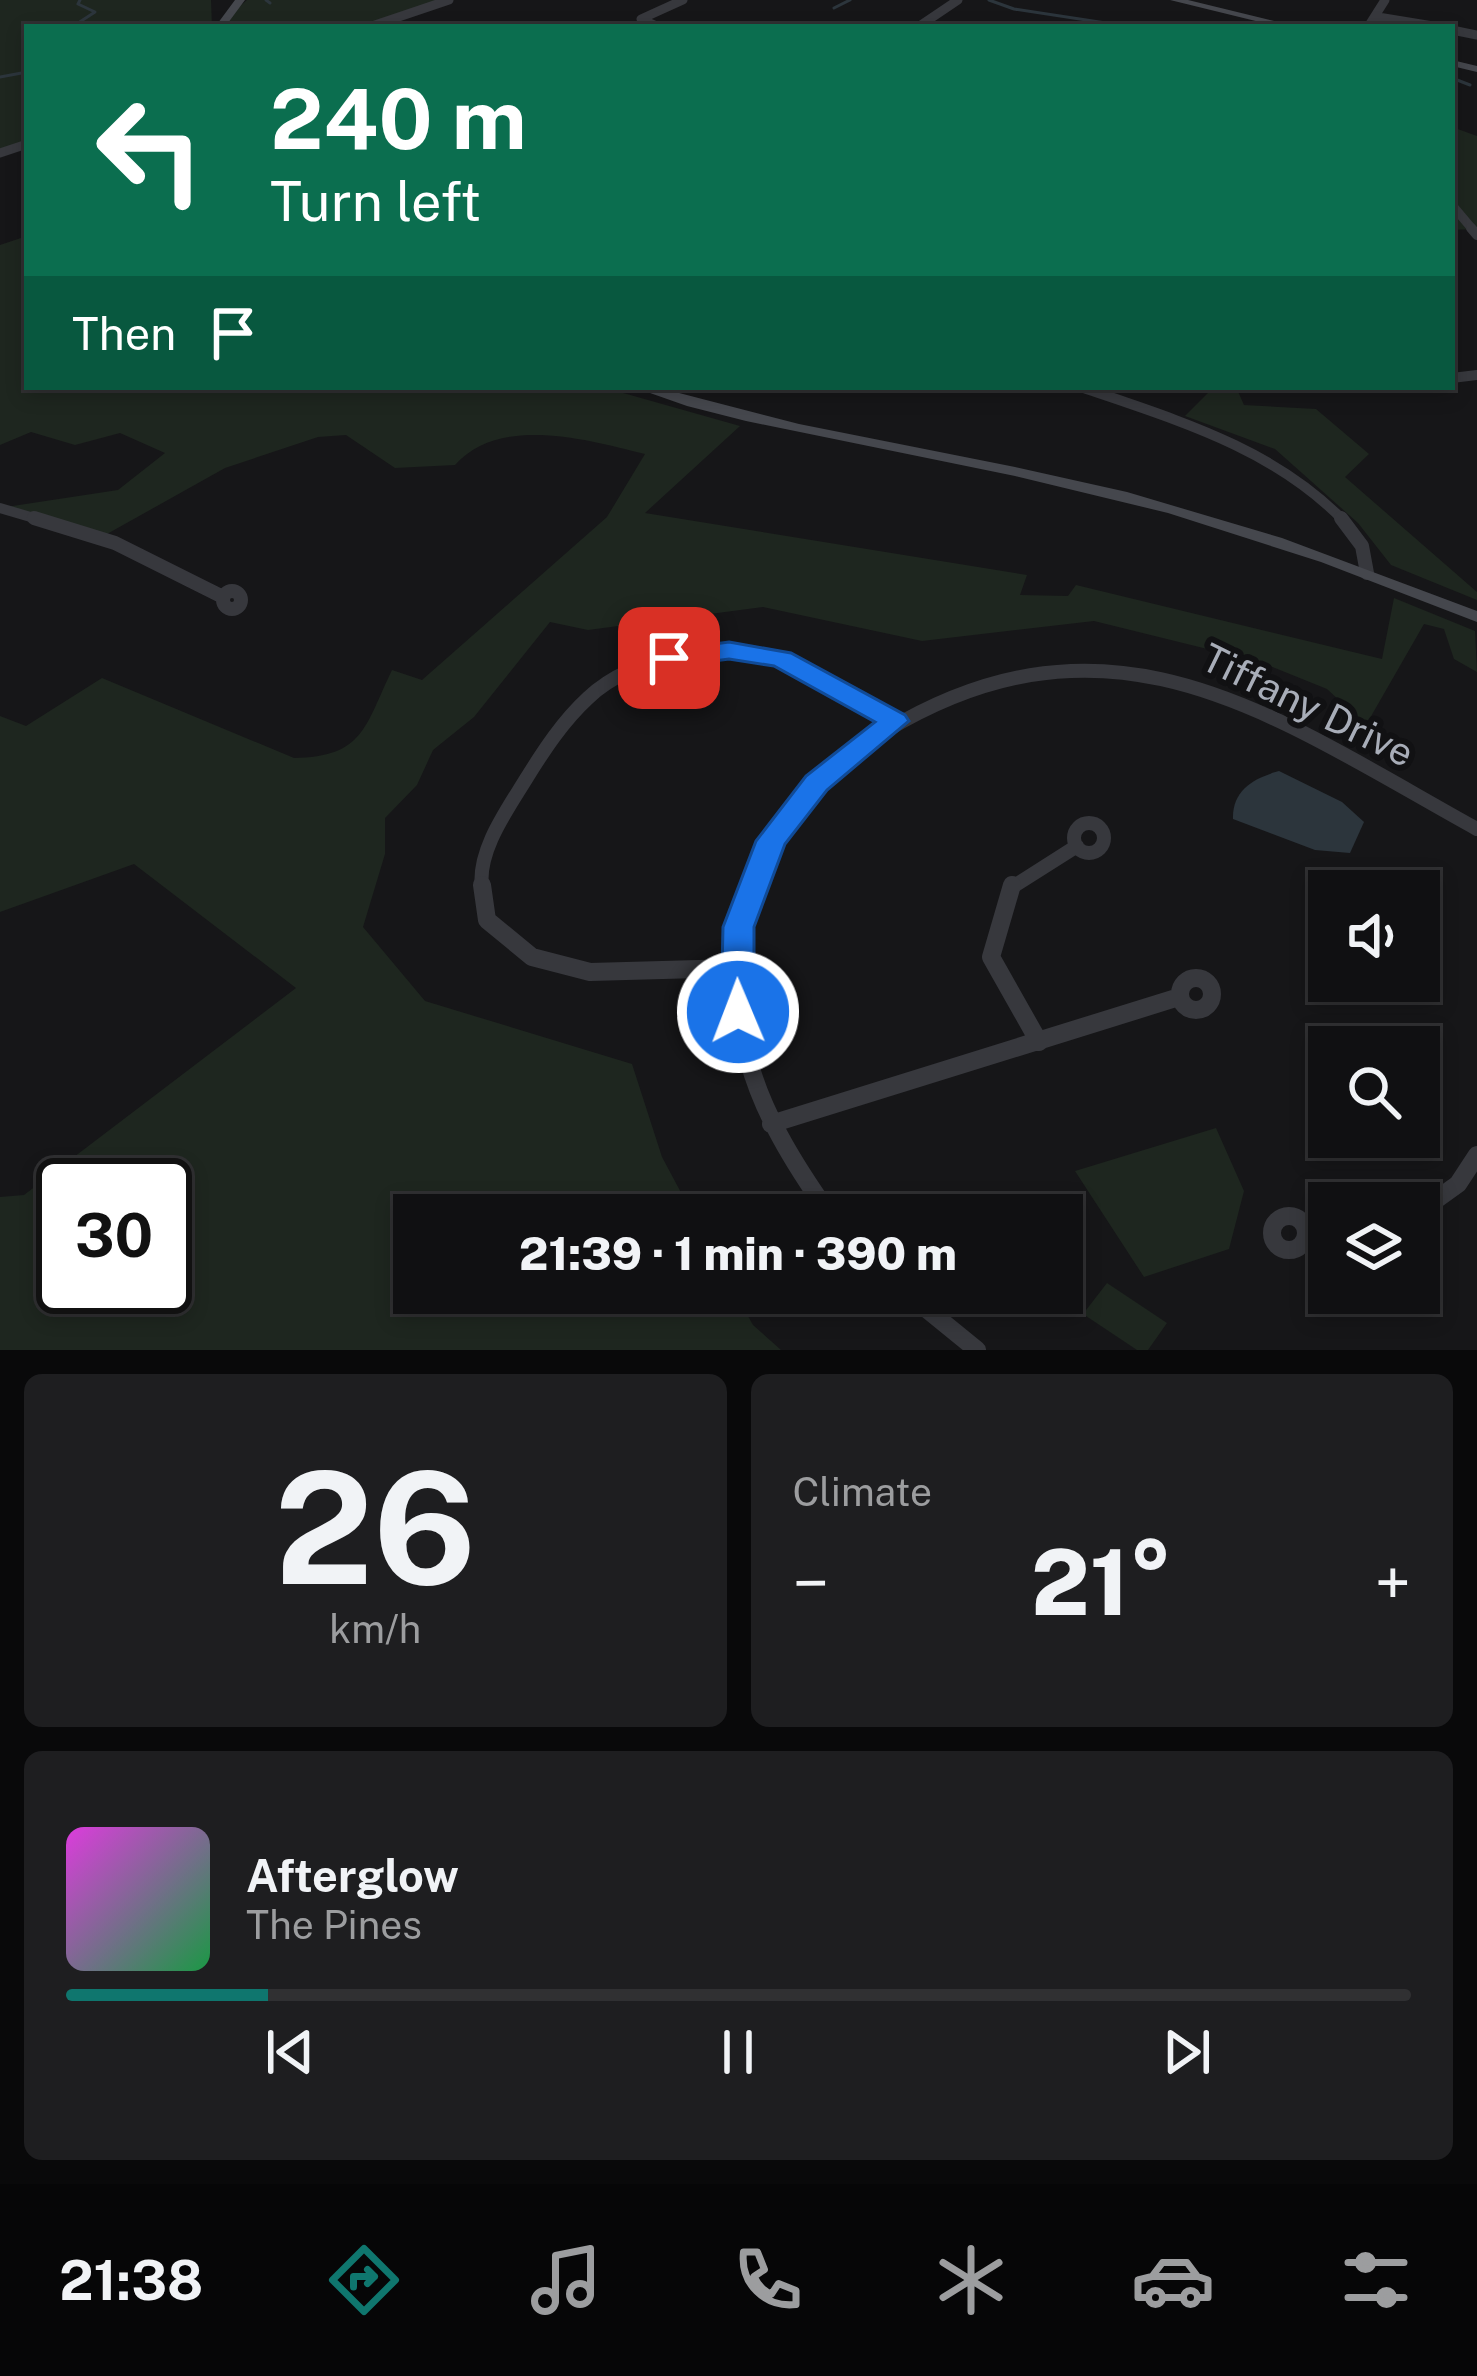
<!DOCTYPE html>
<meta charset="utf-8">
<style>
:root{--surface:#101012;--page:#1e1e20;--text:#f1f3f6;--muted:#9c9d9f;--line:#303032;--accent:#0f766e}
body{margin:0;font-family:"Public Sans",sans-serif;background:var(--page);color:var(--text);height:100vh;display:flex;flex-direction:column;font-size:45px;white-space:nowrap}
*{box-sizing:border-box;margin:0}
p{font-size:39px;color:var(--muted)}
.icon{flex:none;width:66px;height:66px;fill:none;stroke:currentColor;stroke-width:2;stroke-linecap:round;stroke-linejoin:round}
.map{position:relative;height:1350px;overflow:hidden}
.drawer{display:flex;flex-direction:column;gap:24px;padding:24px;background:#09090a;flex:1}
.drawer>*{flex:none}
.hud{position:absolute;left:24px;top:24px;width:1431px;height:366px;border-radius:0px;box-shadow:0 6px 18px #0003,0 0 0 3px var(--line);background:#0b6e4f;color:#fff;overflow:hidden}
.fabs{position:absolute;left:1308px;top:870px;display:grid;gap:24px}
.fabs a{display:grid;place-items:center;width:132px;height:132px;border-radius:0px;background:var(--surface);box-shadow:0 6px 18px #0003,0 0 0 3px var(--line);font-size:60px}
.speed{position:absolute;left:36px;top:1158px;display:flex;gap:24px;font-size:60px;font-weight:700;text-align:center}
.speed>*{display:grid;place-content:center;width:156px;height:156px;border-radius:50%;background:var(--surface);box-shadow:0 6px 18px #0003,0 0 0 3px var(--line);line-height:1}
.speed .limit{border:6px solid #111;border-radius:18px;background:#fff;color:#111}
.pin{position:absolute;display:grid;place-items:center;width:102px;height:102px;color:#fff;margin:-51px;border-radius:24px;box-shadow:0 6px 18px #0006}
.me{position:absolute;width:132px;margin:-66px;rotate:359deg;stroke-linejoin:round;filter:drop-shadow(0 0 9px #0008)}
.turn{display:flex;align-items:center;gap:42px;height:252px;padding:0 48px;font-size:54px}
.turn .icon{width:156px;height:156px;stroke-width:2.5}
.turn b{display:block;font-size:84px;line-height:102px}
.then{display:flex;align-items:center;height:114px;padding:0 48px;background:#0003;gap:24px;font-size:45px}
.big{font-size:90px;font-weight:800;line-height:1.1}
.drawer .tile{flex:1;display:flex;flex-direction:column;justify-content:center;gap:18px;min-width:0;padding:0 42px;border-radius:18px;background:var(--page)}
.drawer .dial{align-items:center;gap:0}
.dial b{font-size:156px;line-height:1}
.song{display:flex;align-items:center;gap:36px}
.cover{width:144px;height:144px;border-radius:18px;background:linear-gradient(135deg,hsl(300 70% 55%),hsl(140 70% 35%))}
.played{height:12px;border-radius:6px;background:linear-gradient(90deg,var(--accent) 15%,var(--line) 15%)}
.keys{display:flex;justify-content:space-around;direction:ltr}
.heat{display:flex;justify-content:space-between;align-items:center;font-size:66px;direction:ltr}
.drawer .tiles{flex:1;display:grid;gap:24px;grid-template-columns:1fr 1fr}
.tile:last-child{grid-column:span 2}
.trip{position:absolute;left:393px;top:1194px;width:690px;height:120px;border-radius:0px;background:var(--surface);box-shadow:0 6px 18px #0003,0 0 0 3px var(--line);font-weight:800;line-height:120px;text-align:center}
.dock{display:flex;height:192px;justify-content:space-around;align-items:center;background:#060607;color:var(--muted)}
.dock .icon{width:84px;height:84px}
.dock .on{color:var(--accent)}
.dock b{font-size:54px;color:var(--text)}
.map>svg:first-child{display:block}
</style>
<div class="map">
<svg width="1477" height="1350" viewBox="0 0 1477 1350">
<rect width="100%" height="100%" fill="#161618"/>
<path fill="#1e261f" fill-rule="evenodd" d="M0,0h211l1,27h-185v114l-27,9z
M247,0h194l-79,27h-135l1,-10z
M1452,127l25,9v97l-4,-4 -21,1z
M27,236v151h575l138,39 -95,87 382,62 -7,20 48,1 8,-11 306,74 12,-61 81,33 2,41 -23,-13 -10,-30 -20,-5 -58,101 -39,-36 -67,-27 -166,-41 -172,20 -159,-34 -175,23 -38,-8 -76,95 -41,33 -16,35 -32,33v36l-22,73 62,74 207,63 30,93 31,58h-279v78h321l18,32 28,25h-781v-153l24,-2 272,-207 -162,-124 -134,48v-196l26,10 76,-48 192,80c70,-1 71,-32 98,-88l30,10 185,-163 38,-63c-59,-15 -146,-39 -190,11l-60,3 -49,-33 -28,2 -93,31 -118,66 -101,-27 112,-17 47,-37 -45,-20 -45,12 -44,-13 -31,13v-200zM63,1185h102v102h-102z
M1214,387h22l8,18 72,4 53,45 -24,23 132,115v8l-86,-35 -33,-42 -83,-74 -90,-33z
M1216,1128l28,63 -15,58 -85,28 -69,-106z
M1107,1283l60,40 -19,27h-11l-54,-36z"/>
<path fill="#2c353c" d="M1279,771l63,31 22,20 -14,31 -35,-3 -82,-31c-1,-29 21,-41 46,-48z"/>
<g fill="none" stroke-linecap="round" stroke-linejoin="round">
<path stroke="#2c353c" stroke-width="3" d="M266,0l4,3
M989,0l25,9 118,18
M834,8l16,-8
M72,27l23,-15 -17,-8 2,-4
M0,77l27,-5
M1452,78l18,7"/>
<path stroke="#37383d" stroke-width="9" d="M1378,17l61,10
M369,27l80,-27
M659,27l-18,-8 42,-19
M918,27l40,-27
M1368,27l17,-27
M1452,30l25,5
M0,153l27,-9
M1452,205l22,26"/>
<path stroke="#37383d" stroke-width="10" d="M1471,228l6,7
M1452,378l25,-3
M1081,387c95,33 191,60 263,134
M0,508l44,13"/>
<path stroke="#37383d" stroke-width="14" d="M34,518l81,25 108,54
M1341,518l21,28 5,27
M223 600a9 9 0 1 1 18 0a9 9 0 1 1-18 0Z
M1074 838a15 15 0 1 1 30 0a15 15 0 1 1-30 0Z
M482,888c-5,-37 25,-78 44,-109 18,-29 37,-58 62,-81 45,-43 135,-59 193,-39 39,13 78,42 114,62
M755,888c20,-67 72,-122 131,-157 228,-137 390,-13 591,98
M1011,888l66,-42"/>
<path stroke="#37383d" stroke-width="18" d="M482,885l5,35 45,37 58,15 145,-4
M756,885c-41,135 -4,220 74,330
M1012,885l-21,72 48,85
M1180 994a16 16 0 1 1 32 0a16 16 0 1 1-32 0Z
M771,1124l408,-127
M1419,1212l39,-28 19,-29
M1272 1233a17 17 0 1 1 34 0a17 17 0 1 1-34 0Z
M1308,1234h21
M907,1293l70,57"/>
<path fill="#45474d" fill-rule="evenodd" d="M235,0h10l-20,27h-10z
M1170,0h18l111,27h-19z
M1452,60l25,6v6l-25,-6z
M633,387h23l143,37 216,43 112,25 155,46 195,73v11l-156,-60 -153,-49 -153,-37 -269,-55 -59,-15z"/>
</g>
<path fill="#1a73e8" stroke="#114b97" stroke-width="3" d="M729,642l62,11 114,62 4,6 -82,69 -42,54 -31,83v85l-5,9 -11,4 -12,-4 -5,-9 2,-85 33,-86 50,-65 69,-54 -101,-56 -45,-7 -60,8 -14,-9 14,-8z"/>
<g text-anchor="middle" stroke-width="12" stroke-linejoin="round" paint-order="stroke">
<g font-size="39" fill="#a8adb8" stroke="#111113">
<text transform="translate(1308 705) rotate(26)" y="14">Tiffany Drive</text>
</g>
</g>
</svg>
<div class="fabs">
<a><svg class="icon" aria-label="sound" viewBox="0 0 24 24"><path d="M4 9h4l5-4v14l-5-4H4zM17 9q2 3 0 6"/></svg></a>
<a><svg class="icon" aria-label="search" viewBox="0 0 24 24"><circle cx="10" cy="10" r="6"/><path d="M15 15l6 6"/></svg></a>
<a><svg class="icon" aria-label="layers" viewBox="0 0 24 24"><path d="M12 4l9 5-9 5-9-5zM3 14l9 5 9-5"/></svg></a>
</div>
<div class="speed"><div class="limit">30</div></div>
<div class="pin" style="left:669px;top:658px;background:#d93025"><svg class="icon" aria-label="arrive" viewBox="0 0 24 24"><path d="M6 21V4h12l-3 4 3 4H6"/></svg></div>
<svg class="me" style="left:738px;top:1012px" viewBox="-20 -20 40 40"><circle r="17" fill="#1a73e8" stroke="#fff" stroke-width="3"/><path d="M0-11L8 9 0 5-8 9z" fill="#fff"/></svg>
<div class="trip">21:39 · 1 min · 390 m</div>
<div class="hud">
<div class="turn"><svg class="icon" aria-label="left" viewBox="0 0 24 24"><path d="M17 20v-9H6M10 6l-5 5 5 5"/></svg><div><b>240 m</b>Turn left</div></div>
<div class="then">Then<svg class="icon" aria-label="arrive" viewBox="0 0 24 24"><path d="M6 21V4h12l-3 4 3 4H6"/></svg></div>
</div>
</div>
<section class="drawer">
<div class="tiles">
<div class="tile dial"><b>26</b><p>km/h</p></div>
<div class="tile"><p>Climate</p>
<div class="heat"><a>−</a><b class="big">21°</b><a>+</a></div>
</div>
<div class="tile">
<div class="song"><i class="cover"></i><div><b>Afterglow</b><p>The Pines</p></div></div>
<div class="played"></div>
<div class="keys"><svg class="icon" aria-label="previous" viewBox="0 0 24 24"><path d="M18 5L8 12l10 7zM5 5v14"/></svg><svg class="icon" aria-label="pause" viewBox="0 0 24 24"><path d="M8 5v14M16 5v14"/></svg><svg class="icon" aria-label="next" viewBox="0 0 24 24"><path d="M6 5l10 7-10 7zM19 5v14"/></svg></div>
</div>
</div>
</section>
<nav class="dock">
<b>21:38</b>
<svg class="icon on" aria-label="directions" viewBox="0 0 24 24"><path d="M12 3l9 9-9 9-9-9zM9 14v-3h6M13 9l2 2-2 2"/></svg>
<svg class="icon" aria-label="music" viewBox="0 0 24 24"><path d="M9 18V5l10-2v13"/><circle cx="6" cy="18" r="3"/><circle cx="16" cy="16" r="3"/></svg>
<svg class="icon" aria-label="phone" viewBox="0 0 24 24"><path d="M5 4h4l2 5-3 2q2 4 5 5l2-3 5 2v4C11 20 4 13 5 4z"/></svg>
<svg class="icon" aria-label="climate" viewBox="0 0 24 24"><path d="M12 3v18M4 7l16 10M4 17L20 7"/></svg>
<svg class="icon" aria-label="car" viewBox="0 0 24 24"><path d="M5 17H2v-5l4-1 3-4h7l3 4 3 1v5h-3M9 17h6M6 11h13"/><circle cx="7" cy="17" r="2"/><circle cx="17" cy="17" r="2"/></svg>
<svg class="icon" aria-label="filters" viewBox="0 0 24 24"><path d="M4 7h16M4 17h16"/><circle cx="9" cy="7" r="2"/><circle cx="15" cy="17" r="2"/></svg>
</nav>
